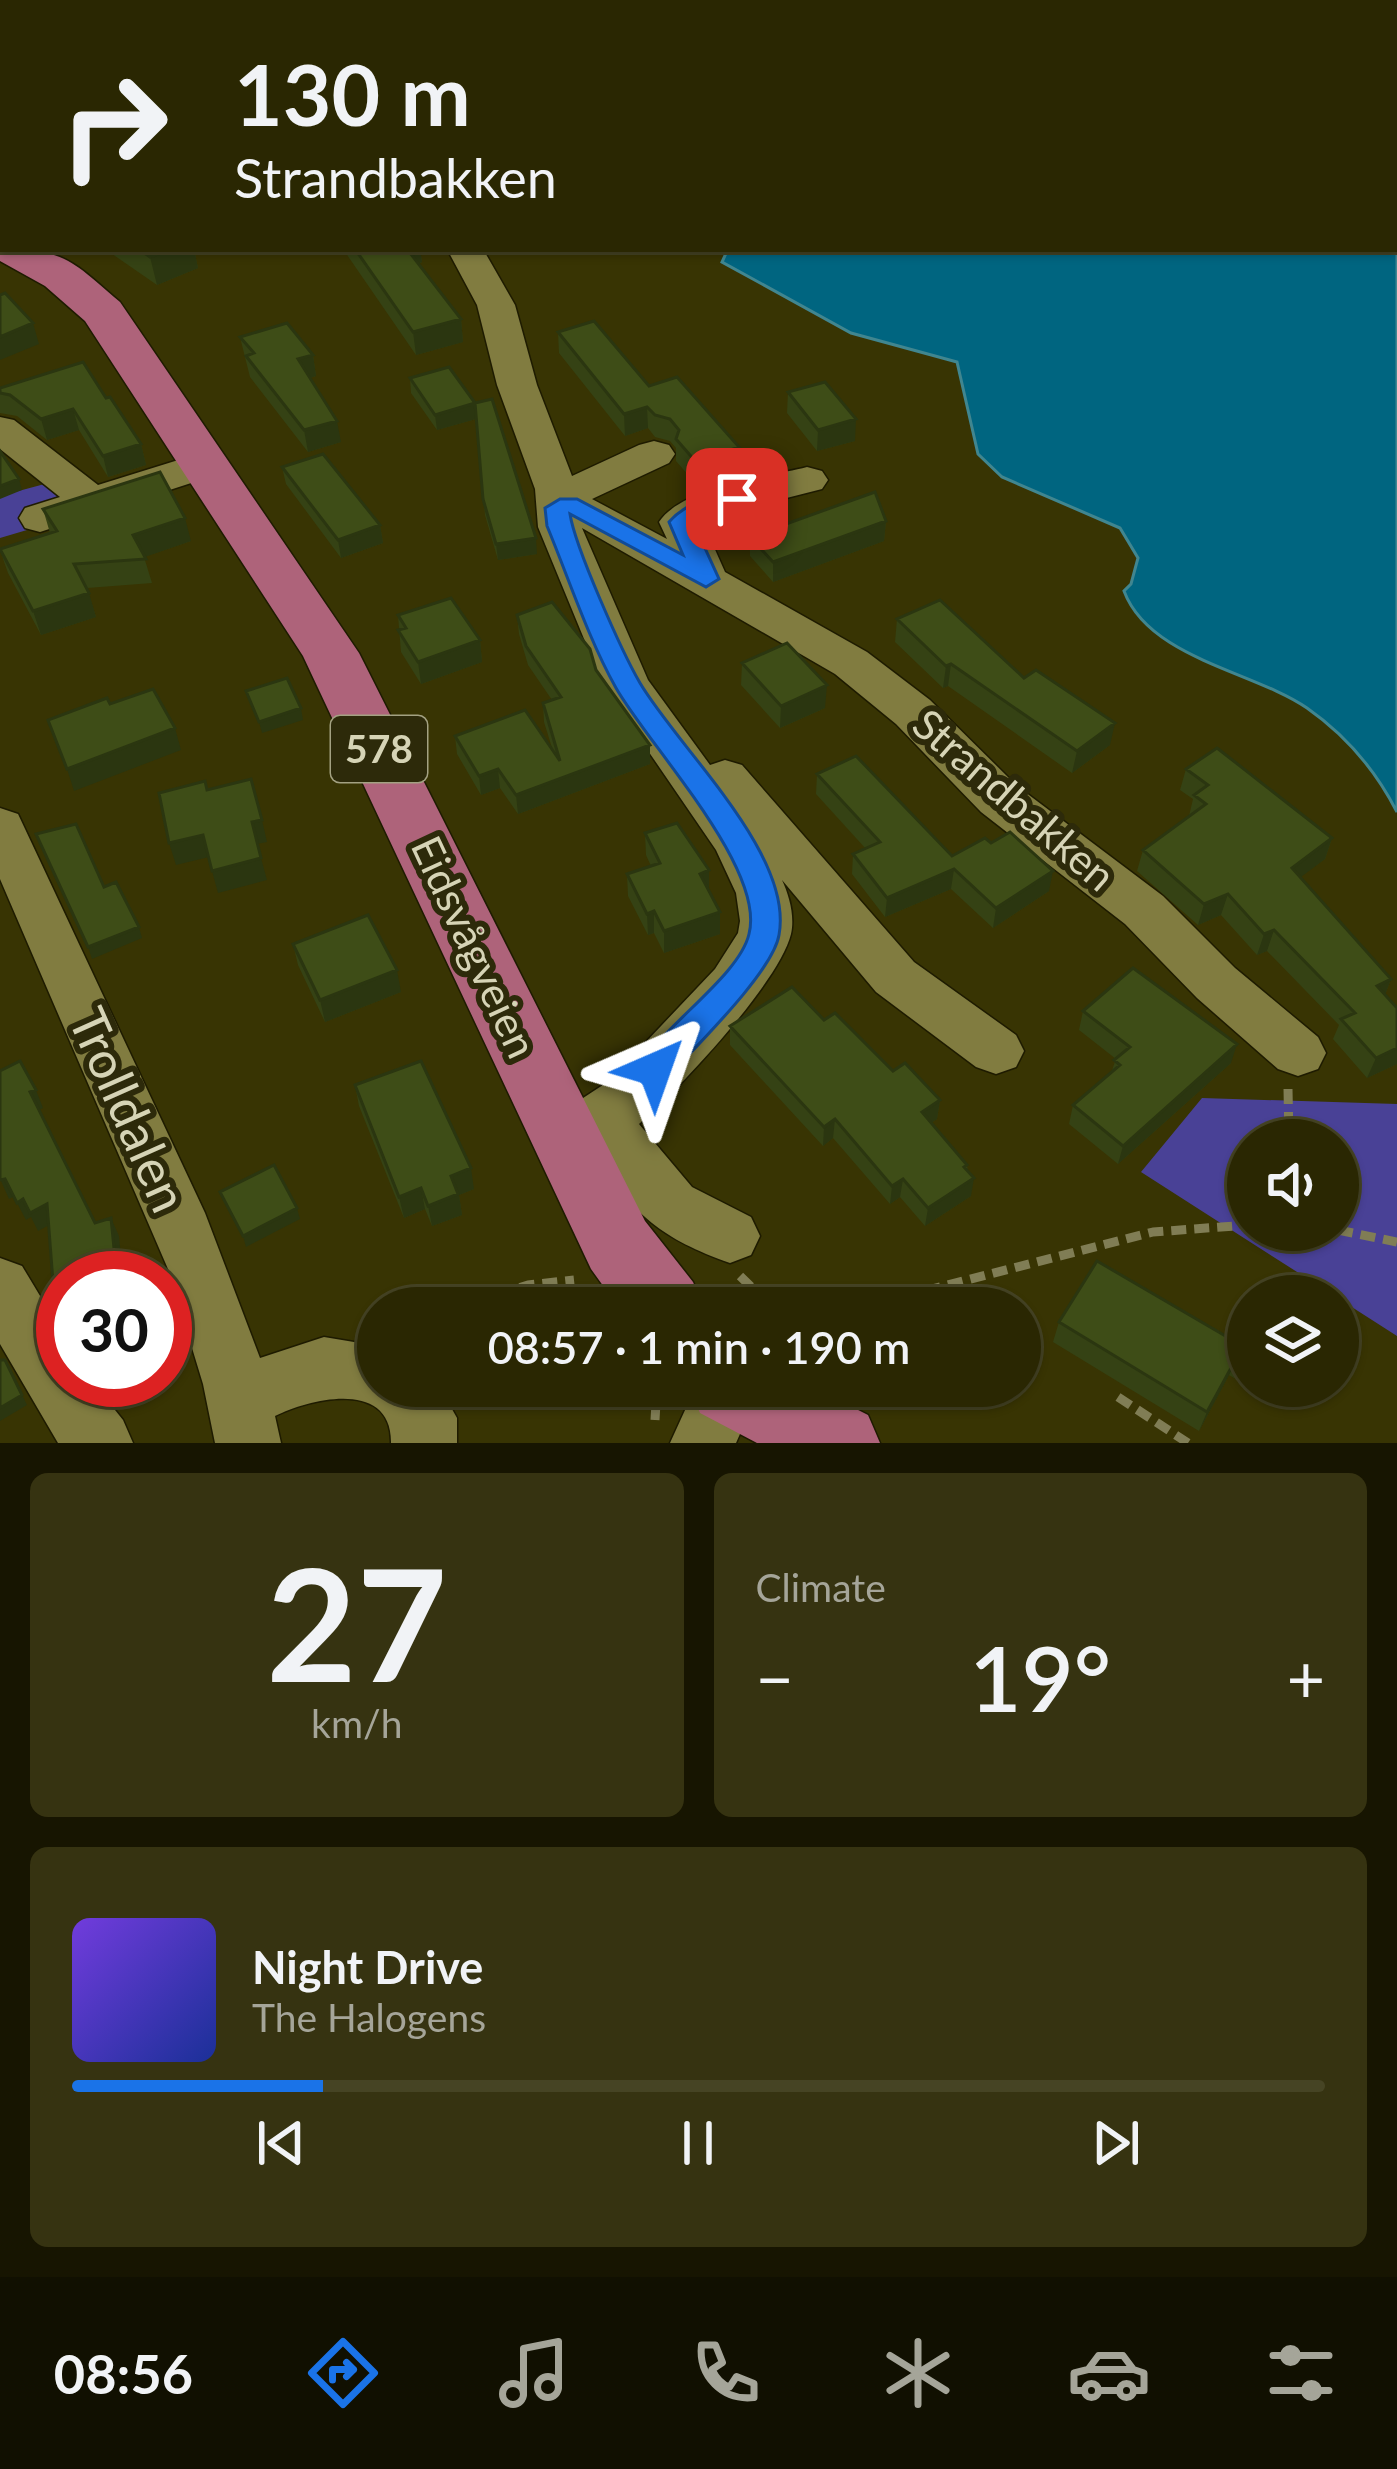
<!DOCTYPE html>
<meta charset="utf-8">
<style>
:root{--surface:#2a2702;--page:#363311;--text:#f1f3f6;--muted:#a5a599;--line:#464424;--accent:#1a73e8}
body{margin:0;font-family:Lato,sans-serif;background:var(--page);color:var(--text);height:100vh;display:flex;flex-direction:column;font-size:45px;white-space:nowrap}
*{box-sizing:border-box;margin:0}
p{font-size:39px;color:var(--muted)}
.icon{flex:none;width:66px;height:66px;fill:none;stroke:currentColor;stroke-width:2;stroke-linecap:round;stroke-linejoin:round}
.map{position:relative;height:1443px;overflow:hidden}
.details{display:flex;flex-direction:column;gap:30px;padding:30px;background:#171501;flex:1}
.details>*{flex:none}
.top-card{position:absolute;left:0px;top:0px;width:1398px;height:252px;box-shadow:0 3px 9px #0004,0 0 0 3px var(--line);background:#2a2702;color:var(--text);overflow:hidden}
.fabs{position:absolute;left:1227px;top:1119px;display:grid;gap:24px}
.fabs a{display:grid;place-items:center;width:132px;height:132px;border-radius:50%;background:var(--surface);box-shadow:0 3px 9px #0004,0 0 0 3px var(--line);font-size:60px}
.speed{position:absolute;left:36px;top:1251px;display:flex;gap:24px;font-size:60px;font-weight:700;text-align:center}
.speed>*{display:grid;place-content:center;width:156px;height:156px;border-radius:50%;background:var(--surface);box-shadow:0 3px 9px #0004,0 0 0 3px var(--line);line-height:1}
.speed .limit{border:18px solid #d22;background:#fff;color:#111}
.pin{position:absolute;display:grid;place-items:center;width:102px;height:102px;color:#fff;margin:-51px;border-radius:24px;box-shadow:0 6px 18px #0006}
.me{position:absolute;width:132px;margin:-66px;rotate:43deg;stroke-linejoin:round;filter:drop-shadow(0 0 9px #0008)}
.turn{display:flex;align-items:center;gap:42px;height:252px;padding:0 36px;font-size:54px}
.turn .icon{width:156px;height:156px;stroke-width:2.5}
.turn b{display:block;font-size:84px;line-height:102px}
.big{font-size:90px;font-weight:600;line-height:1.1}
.details .tile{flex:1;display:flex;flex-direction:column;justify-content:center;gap:18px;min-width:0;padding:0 42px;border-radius:18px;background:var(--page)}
.details .dial{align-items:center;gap:0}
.dial b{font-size:156px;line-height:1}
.song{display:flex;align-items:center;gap:36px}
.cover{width:144px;height:144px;border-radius:18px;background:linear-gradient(135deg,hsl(260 70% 55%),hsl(230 70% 35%))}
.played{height:12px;border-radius:6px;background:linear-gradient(90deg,var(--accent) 20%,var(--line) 20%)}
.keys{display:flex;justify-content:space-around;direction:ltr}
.heat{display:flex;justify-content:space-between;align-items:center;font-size:66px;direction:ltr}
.details .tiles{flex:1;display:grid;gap:30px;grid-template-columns:1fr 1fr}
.tile:last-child{grid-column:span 2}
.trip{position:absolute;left:357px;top:1287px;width:684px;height:120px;border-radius:60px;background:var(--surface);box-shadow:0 3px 9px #0004,0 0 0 3px var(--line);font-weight:600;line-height:120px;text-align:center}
.tab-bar{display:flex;height:192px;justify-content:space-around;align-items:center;background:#111001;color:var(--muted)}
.tab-bar .icon{width:84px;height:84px}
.tab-bar .selected{color:var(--accent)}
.tab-bar b{font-size:54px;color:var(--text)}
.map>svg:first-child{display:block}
</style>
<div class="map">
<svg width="1397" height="1443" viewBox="0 0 1397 1443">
<rect width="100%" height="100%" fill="#383403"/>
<path fill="#494196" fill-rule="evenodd" d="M52,482l18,17 -48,14 5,17 -27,8v-42z
M1202,1098l195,6v232l-256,-164zM1248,1140h90v90h-90z"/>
<path fill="#006580" stroke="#408690" stroke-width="3" d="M302,0h1095v812c-22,-43 -50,-76 -90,-104 -54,-37 -158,-50 -183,-117l7,-7 7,-26 -18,-30 -118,-51 -24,-23 -21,-92 -106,-29 -129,-71 6,-13h667v-246z"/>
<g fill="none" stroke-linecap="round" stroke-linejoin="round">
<defs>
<path id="minor" d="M447,249h36l32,56 22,80 35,91 67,-31 15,-4 15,4 6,9 -6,9 -77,36 75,40 -8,-17c23,-35 109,-45 148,-55l15,4 6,9 -6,9 -94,24 -23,14 20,45 142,80 63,48 87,86 146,110 72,72 83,69 8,16 -8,16 -20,7 -20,-7 -81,-71 -72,-74 -144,-112 -85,-88 -61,-50 -253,-146 66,152 62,85 15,-5 17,5 172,197 102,73 8,16 -8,16 -20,7 -20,-7 -100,-75 -94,-112c7,15 13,36 9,54 -12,49 -113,156 -152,190l53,63 59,30 9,19 -9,19 -21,8c-68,-24 -96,-48 -136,-108l-28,11 -21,-7 -8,-18 8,-18 64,-42 106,-112 23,-36 2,-12 -4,-28 -20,-43 -113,-165 -65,-158 -3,-38 -38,-104 -20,-80z
M0,417l14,3 84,65 106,-33 15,4 6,9 -6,9 -179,58 -15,-4 -6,-10 6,-10 35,-11 -60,-48z
M0,808l18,6 187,399 55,145 64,-21 54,9v40h61l18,32v25h-66c1,-64 -80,-45 -116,-27l6,27h-66l-12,-59 -35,-115 -168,-390z
M0,1258l22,8 41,68v46h28l32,40 10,23h-75l-58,-99z
M696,1386h65l-25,57h-66z"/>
<path id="major" d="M0,238l3,11c63,0 71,14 117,53l239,351 286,568 48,61 11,26h-85l-28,-39 -288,-613 -218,-335 -40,-35 -45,-25z
M689,1386h122l57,29 12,28h-123l-57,-30z"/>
</defs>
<use href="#minor" stroke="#1e1b00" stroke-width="3"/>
<use href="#major" stroke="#1e1b00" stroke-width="3"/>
<path stroke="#807d55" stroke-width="9" stroke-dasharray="15 8" stroke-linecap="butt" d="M1288,1089l1,51
M1338,1230l59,12
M740,1276l33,32
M454,1308l74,-23 46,-5
M859,1308l294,-76 95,-7
M1118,1397l70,46
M655,1420l2,-34"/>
<use href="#minor" fill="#817c40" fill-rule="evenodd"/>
<use href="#major" fill="#ae637a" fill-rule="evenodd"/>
</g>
<path fill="#354214" d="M105,249h89l4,19 -41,17z
M343,249h77l2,13 -3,2 42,55 2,23 -47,13z
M558,332l91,54 90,61v22l-43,15 -20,-23v-13l-6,-7 -15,-4 -7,-9 -23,8 -66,-83z
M240,337l73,18 3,21 -6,2 31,64 -33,10 -58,-75z
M410,378l65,25 62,151 -39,6 -13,-45 -9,-96 -39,11 -26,-37z
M0,388l106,10 35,46 5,21 -38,12 -29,-47 -32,10 -30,-24 -17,-3z
M788,392l67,49 -38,10 -30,-38z
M282,467l98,58 3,18 -42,15 -55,-74z
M43,509l148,32 -47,16 8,26 -65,5 9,29 -55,18 -33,-62 -8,-23 50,-17z
M886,521l-2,20 -111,41 -23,-26v-19z
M398,615l82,25 2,22 -61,22 -20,-32z
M517,615l79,55 54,94 -132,50 -18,-26 -19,7 -24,-41 -2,-18 98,15 -9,-29 -1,-19 9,-3 -24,-35 -9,-31z
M897,619l127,59 86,67 -38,28 -124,-87 -5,2 -48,-46z
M742,663l83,45 -45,20 -39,-43z
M1186,769l146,69 -7,21 -25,18 91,102 -6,16 12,13v56l-30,14 -34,-39 6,-14 -72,-74 -10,4 -36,-40 -23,10 -61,-54 6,-21 46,-34 4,-17 -13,-9z
M817,774l135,82 97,35 -56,37 -42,-39 -66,28 -33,-43 1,-20 13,-5 -50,-55z
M645,833l64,58 11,21v22l-56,19 -10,-20 -6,2 -20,-39 -1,-22 24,-8 -5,-11z
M293,944l108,48 -76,30 -27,-57z
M1083,1011l148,52 -113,101 -49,-40 4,-19 38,-32 5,-14 -37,-29z
M824,1020l69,51 47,29 -3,19 -6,4 36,42 4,31 -46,30 -25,-29 -10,7 -57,-66 -10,8 -93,-101v-19z
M355,1085l119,104 -15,6 3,20 -30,11 -7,-17 -21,9 -45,-112z
M1248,1316v70l-19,-11 -30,56 -146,-89 6,-20 175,19z
M1248,1386h36l-8,17z"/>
<path fill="#2b3610" d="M171,249h23l4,19 -41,17 -7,-28z
M405,249h15l2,13 -15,6z
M461,319l2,23 -47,13 -3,-23z
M33,323l6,21 -39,16v-23z
M313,355l3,21 -15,5 -3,-22z
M475,403l1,16 -39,11 -2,-15z
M647,407l1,21 -23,8 -1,-22z
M73,409l6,21 -32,10 -6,-21z
M856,419l-1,22 -38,10 1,-21z
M337,421l4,21 -33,10 -4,-22z
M141,444l5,21 -38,12 -5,-21z
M739,447v22l-43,15v-22z
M19,479l3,11 -22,9v-13z
M185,518l6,23 -52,18 -6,-24z
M886,521l-2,20 -111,41v-20z
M380,525l3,18 -42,15 -3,-18z
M536,538l1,16 -39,6 -2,-16z
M89,593l7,24 -55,18 -8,-24z
M480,640l2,22 -61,22 -3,-22z
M951,664l-3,22 -5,2 3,-22z
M827,685l-2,23 -45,20 1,-22z
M301,708l2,12 -41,13 -3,-11z
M1115,723l-5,22 -38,28 5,-22z
M175,728l6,22 -107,41 -7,-22z
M650,745v19l-132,50 -2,-19z
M498,769l2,19 -19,7 -2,-19z
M262,820l5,22 -10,2 -5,-22z
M203,835l6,22 -33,8 -7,-22z
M1332,838l-7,21 -40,30 7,-21z
M261,858l6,22 -49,13 -6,-22z
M954,869l-3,20 -66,28 2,-19z
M709,870v22l-9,-18z
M1053,871l-4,20 -56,37 3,-20z
M1228,894l-7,21 -23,10 6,-21z
M654,911v22l-6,2 -1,-21z
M720,912v22l-56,19v-22z
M139,927l3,11 -50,21 -4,-12z
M1274,930l-7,21 -10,4 7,-21z
M397,970l4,22 -76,30 -5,-22z
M1391,979l-8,21 -6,-14z
M1237,1044l-6,19 -113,101 5,-18z
M1397,1048v16l-30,14 9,-20z
M36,1090l7,18 -6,3 -7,-19z
M940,1100l-3,19 -17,11 2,-18z
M835,1119l-2,19 -10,8 1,-19z
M471,1168l3,21 -15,6 3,20 -30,11 -4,-20 23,-30z
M974,1178l-3,18 -46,30 3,-18z
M5,1179l8,18 -4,2 -8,-18z
M903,1179l-3,18 -10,7 2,-18z
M421,1188l4,21 -21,9 -5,-21z
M23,1199l24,5 8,18 -17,9 -7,-14 -5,3 -9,-17z
M297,1208l3,11 -54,28 -3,-11z
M111,1218l8,18 4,42h-6z
M63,1293v19h-1l-8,-17z
M1238,1355l-9,20 -30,56 8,-19z
M5,1360l22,45 -27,16v-13z"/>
<path fill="#3e4d17" stroke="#2b3610" stroke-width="3" d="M139,249h32l-21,8z
M355,249h52l54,70 -48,13z
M5,293l28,30 -33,14v-42z
M594,321l55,65 28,-9 62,70 -43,15 -20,-23 3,-9 -9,-11 -15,-4 -8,-8 -23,7 -66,-82z
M287,323l26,32 -15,4 39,62 -33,9 -58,-74 8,-3 -14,-16z
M83,362l23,36 4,-1 31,47 -38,12 -30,-47 -32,10 -31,-24 -10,-2v-5z
M449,367l26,36 17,-4 44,139 -40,6 -13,-45 -8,-96 -40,12 -25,-37z
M825,382l31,37 -38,11 -30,-38z
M0,451l19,28 -19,7z
M323,454l57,71 -42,15 -56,-73z
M160,472l25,46 -52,17 13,24 -72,5 15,29 -56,18 -33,-62 57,-18 -14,-22z
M875,492l11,29 -113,41 -23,-25z
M451,598l29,42 -62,22 -20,-32 8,-2 -8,-13z
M940,600l84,78 12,-8 79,53 -38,28 -126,-87 -5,2 -49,-47z
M552,602l38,47 6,21 54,75 -134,50 -18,-26 -19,7 -24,-40 70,-26 35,51 -17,-58 18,-6 -35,-51 -9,-31z
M787,643l40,42 -46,21 -39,-43z
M287,678l14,30 -42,14 -13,-31z
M153,689l22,39 -108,41 -19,-49 59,-22 3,6z
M1217,748l115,90 -40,30 99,111 -14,7 20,22v40l-21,10 -35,-39 14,-6 -81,-83 -10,4 -36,-40 -24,10 -61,-54 63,-46 -12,-9 14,-10 -22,-16z
M856,756l96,100 33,-18 6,5 19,-11 43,39 -57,37 -42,-39 -67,29 -34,-44 27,-12 -63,-68z
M251,779l11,41 -10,2 9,36 -49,13 -9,-36 -34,8 -10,-50 46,-12 2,9z
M677,823l32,47 -9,4 20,38 -56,19 -10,-20 -7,3 -20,-40 33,-11 -15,-30z
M76,824l28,63 12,-5 23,45 -51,20 -52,-113z
M368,915l29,55 -77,30 -27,-56z
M1133,968l104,76 -114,102 -50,-41 47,-40 -6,-5 16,-13 -47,-36z
M792,987l32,33 11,-7 58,58 12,-8 35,37 -18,12 45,53 -3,2 10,11 -46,30 -25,-29 -11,7 -57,-67 -11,8 -94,-101z
M20,1061l16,29 -6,2 65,131 16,-5 6,60h-54v15l-9,2 -7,-91 -17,9 -7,-14 -6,4 -12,-24 -5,1v-109z
M421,1061l50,107 -20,8 7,18 -30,12 -7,-18 -22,9 -44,-112z
M274,1165l23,43 -54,28 -23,-44z
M1097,1261l137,80 14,-25v45l-10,-6 -31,57 -148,-90z
M0,1360h5l17,35 -22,13z"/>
<path fill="#1a73e8" stroke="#114b97" stroke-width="3" d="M737,491l9,2v11l-42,12 -10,8 25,55 -13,8 -136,-73c5,33 52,138 70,169 39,66 154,171 139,252 -6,37 -86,114 -113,144l-11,4 -11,-4 -5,-10c20,-41 100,-92 110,-135 17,-66 -100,-188 -133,-246 -28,-50 -47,-109 -69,-162l-2,-18 15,-9h17l106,56 -14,-33c17,-20 42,-24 68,-31z"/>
<g text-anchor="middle" stroke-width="12" stroke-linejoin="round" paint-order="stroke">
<rect fill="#2d2a0a" stroke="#a3a182" stroke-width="3" x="331" y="716" width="96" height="66" rx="9"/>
<g font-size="39" font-weight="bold" fill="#d6d4b6">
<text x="379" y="763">578</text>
</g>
<g font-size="42" fill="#d6d4b6" stroke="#2d2a0a">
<text transform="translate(1014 800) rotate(41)" y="15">Strandbakken</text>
<text transform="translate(474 947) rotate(65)" y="15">Eidsvågveien</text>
</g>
<g font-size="51" fill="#d6d4b6" stroke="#2d2a0a">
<text transform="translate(128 1110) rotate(66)" y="18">Trolldalen</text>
</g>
</g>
</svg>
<div class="fabs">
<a><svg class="icon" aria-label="sound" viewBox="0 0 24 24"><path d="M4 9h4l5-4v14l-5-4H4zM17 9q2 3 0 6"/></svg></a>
<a><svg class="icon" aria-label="layers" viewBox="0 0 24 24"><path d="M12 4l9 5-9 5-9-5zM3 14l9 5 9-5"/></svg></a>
</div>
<div class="speed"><div class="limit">30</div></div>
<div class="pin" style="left:737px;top:499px;background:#d93025"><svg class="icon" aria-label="arrive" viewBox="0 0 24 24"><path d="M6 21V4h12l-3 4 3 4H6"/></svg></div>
<svg class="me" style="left:655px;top:1069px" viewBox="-20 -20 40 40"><path d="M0-17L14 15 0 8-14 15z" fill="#1a73e8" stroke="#fff" stroke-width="4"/></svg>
<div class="trip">08:57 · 1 min · 190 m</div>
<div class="top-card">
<div class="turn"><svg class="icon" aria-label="right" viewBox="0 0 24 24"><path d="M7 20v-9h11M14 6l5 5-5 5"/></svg><div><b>130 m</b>Strandbakken</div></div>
</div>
</div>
<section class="details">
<div class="tiles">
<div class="tile dial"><b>27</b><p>km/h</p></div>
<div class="tile"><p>Climate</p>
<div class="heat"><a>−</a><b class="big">19°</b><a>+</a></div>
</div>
<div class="tile">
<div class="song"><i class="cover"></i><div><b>Night Drive</b><p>The Halogens</p></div></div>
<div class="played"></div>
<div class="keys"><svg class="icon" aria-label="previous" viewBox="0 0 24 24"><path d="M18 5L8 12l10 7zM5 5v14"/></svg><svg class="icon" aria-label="pause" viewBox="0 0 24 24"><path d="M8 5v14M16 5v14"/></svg><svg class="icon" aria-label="next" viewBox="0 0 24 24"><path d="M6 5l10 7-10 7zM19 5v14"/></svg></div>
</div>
</div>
</section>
<nav class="tab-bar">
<b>08:56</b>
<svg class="icon selected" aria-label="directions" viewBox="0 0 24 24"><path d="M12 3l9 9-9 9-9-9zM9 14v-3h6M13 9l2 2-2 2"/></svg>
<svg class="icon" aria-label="music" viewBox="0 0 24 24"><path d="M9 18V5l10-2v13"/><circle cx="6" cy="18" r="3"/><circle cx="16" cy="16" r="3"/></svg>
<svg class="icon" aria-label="phone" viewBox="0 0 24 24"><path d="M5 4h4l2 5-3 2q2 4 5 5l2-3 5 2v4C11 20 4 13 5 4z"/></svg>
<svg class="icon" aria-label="climate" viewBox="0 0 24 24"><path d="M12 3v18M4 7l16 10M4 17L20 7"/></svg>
<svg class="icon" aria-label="car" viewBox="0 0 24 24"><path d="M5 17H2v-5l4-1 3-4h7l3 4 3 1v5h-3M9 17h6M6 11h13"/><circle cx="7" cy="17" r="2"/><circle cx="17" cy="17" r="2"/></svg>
<svg class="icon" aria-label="filters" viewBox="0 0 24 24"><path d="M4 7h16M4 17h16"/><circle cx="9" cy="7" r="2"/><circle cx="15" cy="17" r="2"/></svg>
</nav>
